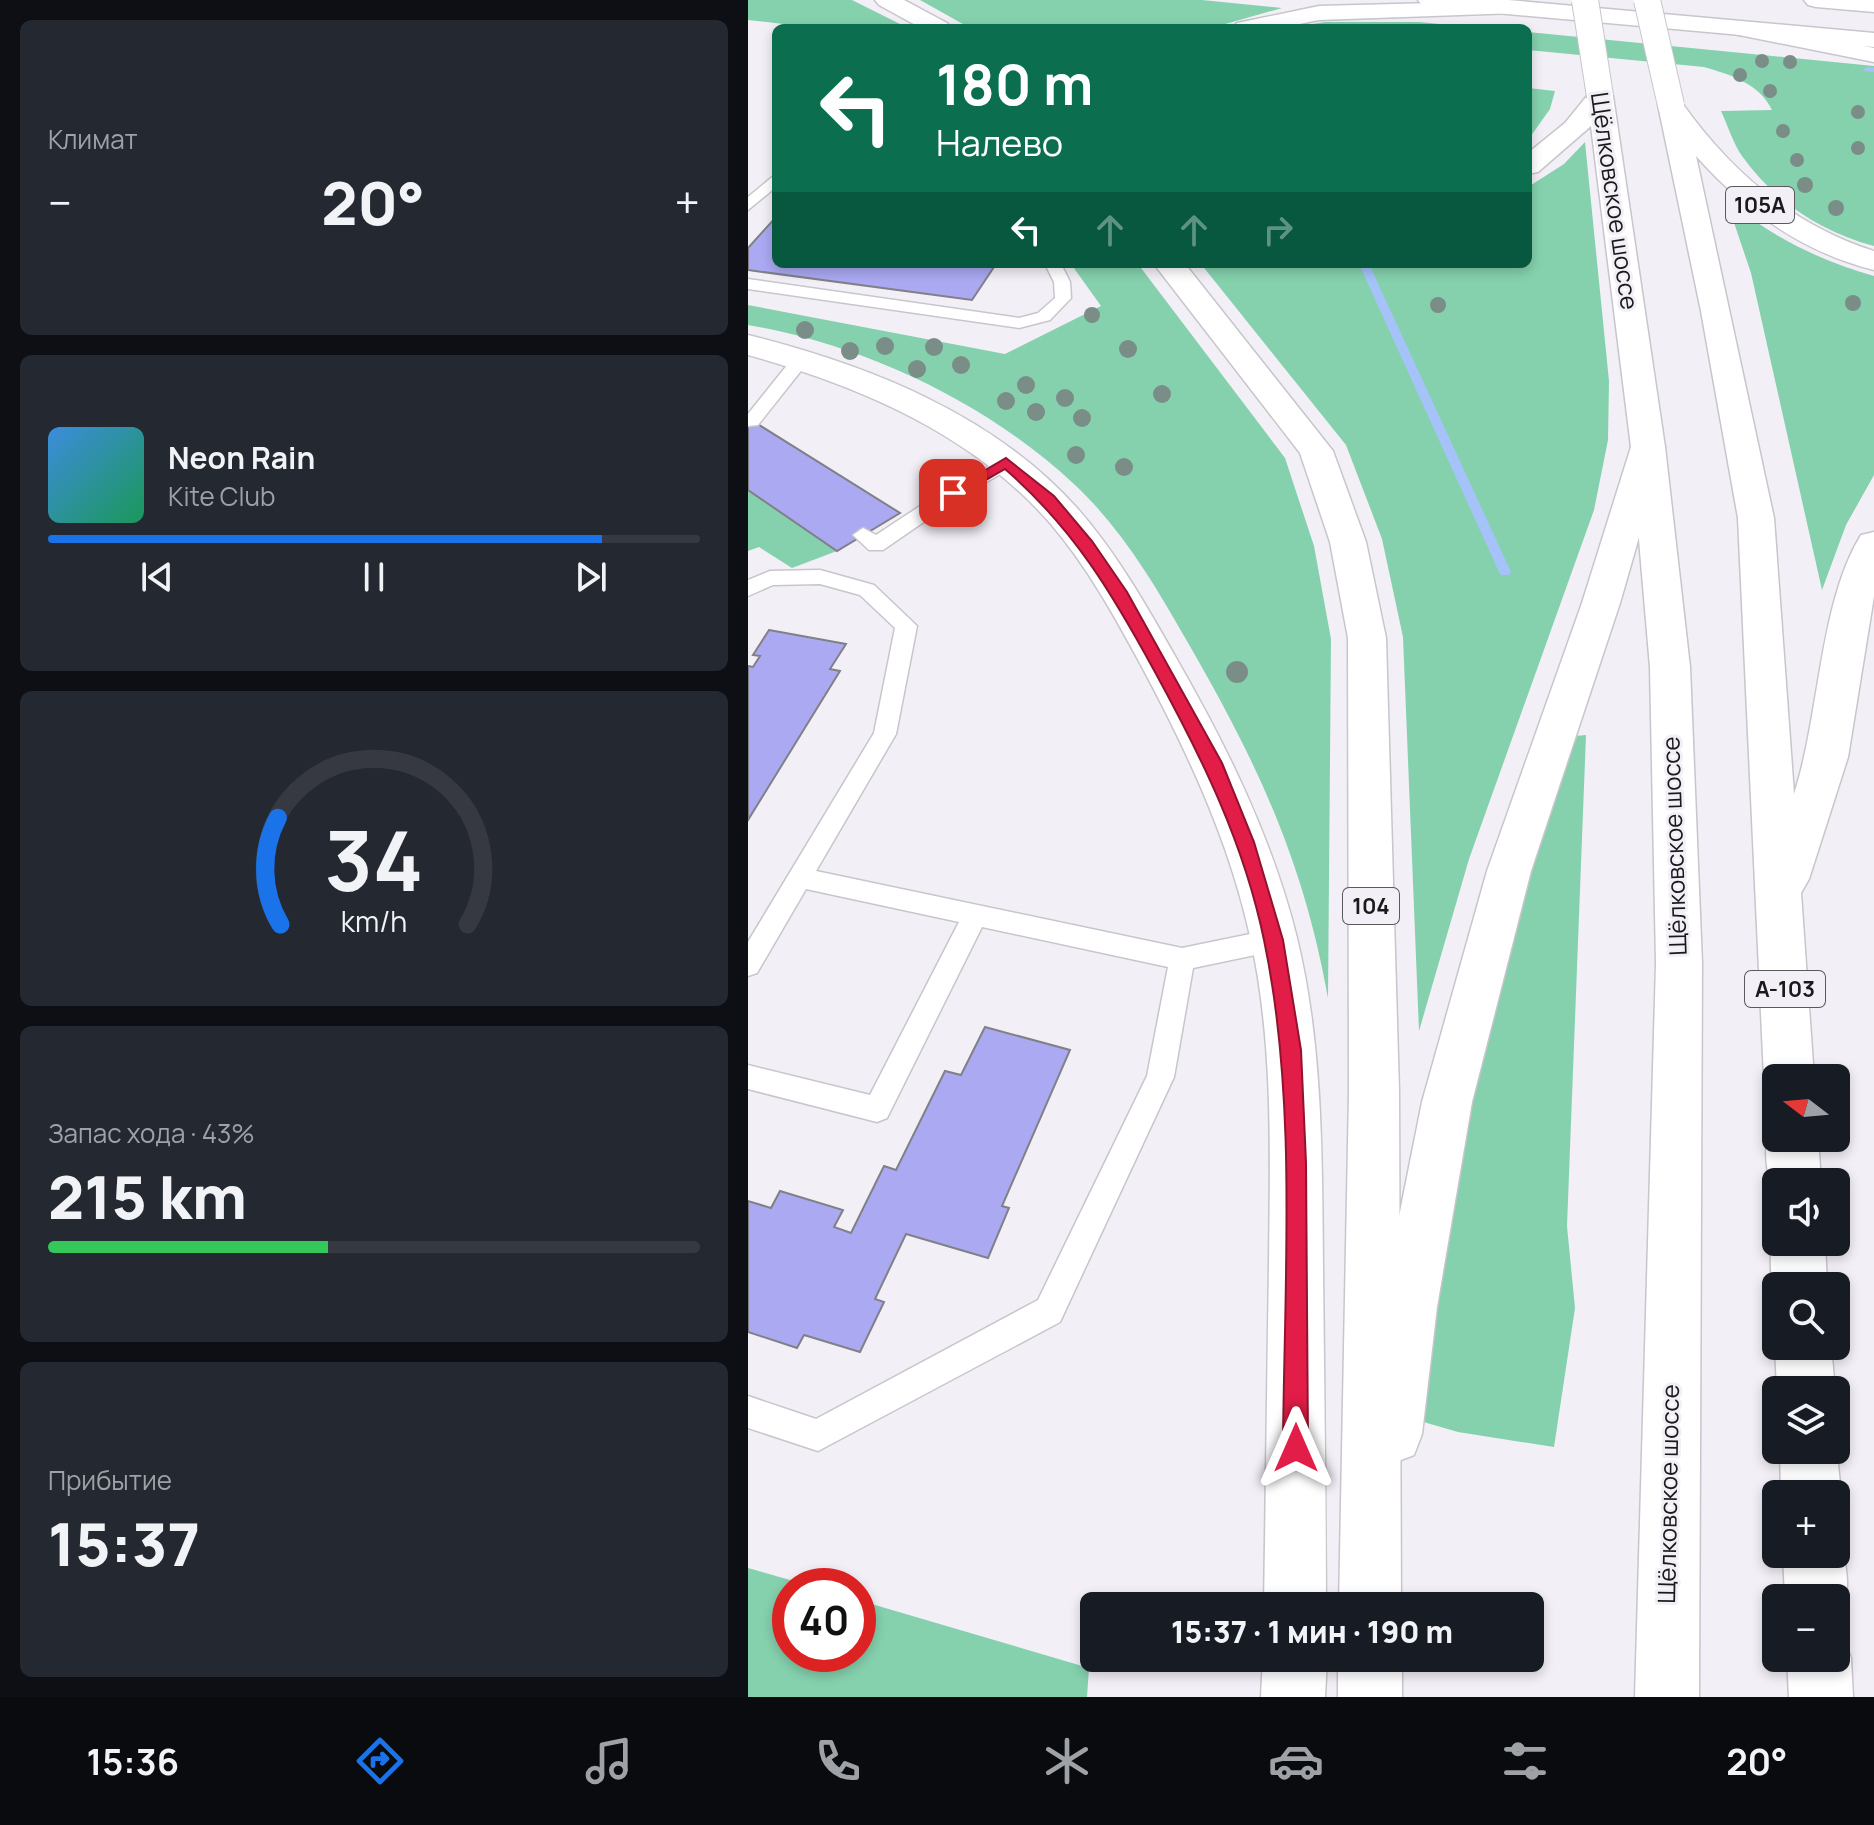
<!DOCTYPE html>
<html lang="ru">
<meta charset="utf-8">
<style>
:root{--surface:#171b24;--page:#242831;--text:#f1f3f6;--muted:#9ea1a6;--line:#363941;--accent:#1a73e8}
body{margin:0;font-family:Manrope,sans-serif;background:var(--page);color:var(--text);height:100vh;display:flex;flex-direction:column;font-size:30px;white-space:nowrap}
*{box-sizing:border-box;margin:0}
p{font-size:26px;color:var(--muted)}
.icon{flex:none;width:44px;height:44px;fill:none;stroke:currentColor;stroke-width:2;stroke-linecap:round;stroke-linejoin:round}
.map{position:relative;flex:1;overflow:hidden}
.details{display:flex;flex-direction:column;gap:20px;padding:20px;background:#0d0f14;width:748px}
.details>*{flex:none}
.top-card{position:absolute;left:24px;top:24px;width:760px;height:244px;border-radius:12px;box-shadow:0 4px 12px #0003;background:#0b6e4f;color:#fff;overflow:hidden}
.needle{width:52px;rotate:286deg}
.controls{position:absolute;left:1014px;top:1064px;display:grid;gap:16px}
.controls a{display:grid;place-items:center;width:88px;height:88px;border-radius:12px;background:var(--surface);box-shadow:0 4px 12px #0003;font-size:40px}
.speed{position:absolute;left:24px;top:1568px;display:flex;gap:16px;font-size:40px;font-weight:700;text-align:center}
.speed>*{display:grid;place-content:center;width:104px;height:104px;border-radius:50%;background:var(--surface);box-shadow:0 4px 12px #0003;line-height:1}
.speed .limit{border:12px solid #d22;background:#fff;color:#111}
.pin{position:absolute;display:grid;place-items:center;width:68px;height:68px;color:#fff;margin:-34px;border-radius:16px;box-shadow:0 4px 12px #0006}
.me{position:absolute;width:88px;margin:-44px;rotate:0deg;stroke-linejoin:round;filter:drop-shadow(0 0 6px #0008)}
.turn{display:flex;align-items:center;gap:28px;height:168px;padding:0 32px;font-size:36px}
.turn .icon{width:104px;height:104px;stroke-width:2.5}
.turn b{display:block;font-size:56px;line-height:68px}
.lanes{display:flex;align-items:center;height:76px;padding:0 32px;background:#0003;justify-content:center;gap:40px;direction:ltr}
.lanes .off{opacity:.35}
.big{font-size:60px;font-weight:800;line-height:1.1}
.details .widget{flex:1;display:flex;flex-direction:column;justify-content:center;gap:12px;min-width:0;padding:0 28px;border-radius:12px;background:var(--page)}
.details .dial{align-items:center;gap:0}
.dial svg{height:208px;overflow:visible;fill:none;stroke:var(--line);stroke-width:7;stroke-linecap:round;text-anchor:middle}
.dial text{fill:var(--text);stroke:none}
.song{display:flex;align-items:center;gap:24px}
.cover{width:96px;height:96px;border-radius:12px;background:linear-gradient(135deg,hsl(210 70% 55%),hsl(150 70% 35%))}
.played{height:8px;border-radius:4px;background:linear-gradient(90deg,var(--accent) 85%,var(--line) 85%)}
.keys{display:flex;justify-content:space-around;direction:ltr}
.heat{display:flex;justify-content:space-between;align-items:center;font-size:44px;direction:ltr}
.charge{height:12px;border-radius:6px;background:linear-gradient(90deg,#34c759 43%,var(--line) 0)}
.trip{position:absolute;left:332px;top:1592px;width:464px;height:80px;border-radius:12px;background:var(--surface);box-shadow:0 4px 12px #0003;font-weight:800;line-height:80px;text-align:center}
.dock{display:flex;height:128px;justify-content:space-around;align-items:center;background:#090b0e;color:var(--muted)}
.dock .icon{width:56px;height:56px}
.dock .on{color:var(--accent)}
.dock b{font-size:36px;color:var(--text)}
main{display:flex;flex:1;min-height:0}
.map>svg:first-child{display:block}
</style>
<main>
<section class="details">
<div class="widget"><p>Климат</p>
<div class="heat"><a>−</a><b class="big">20°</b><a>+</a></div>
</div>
<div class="widget">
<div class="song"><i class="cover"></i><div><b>Neon Rain</b><p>Kite Club</p></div></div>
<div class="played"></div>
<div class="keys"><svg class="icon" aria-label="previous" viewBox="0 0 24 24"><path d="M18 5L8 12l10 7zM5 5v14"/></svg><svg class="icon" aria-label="pause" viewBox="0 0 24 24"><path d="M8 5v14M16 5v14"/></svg><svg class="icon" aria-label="next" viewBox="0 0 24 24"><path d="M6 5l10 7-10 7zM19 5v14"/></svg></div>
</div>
<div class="widget dial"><svg viewBox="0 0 100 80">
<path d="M14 69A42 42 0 1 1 86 69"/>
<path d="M14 69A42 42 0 0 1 13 28" stroke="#1a73e8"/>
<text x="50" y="56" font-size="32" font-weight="700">34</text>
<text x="50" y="72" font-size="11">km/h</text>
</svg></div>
<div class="widget"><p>Запас хода · 43%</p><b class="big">215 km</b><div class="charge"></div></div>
<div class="widget"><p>Прибытие</p><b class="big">15:37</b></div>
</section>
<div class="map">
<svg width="1126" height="1697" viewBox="0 0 1126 1697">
<rect width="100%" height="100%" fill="#f2eff6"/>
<path fill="#85d1ae" d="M0,0h104l56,28h-89l-71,-8z
M172,0h282l80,8 -71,20h-241z
M577,22h94l62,6h-193z
M780,32l346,34v180c-53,-14 -100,-45 -132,-90 -9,-13 -14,-30 -21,-45l51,-1c-13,-27 -41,-35 -68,-43l-176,-17z
M780,88l27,3 -5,18 -22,31z
M837,142l24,239 -1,59 -14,70 -125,349 -50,172 -16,-394 -21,-98 -36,-94 -145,-181h327v-77l36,-23z
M978,199c44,37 92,61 148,77v199l-28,50 -24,65 -71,-317z
M323,264h67l147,194 29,88 17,93 -3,359c-25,-140 -73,-240 -144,-362 -30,-53 -64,-109 -109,-151 -87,-82 -210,-140 -327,-160v-20l257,49 96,-48z
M0,490l89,61 -45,17 -33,-21 -11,4z
M838,735l-19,491 8,82 -21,139 -96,-15 -38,-11c5,-56 7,-114 16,-170 28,-176 83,-346 139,-515z
M0,1568l63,18h-21v68h68v-54l231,68 -2,29h-339z"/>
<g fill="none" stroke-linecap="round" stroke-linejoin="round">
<path fill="#a5c3f8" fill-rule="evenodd" d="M1120,67l6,1v4l-9,-1 -1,-2z
M611,264h10l142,308 -2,3h-8l-2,-3z"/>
</g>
<path fill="#aaa9f2" stroke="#808087" stroke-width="2" d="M28,217v47h220l-24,36 -224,-30v-22z
M0,418l152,95 -63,38 -89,-61z
M0,418l152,95 -63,38 -89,-61z
M21,630l77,14 -16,25 10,2 -92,149v-154l5,1 7,-11 -7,-1z
M237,1027l85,23 -68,156 7,2 -21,50 -82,-24 -31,65 9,3 -24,50 -56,-17 -7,13 -49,-16v-131l23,7 9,-17 63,19 -9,17 17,6 33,-67 12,4 49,-99 16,4z"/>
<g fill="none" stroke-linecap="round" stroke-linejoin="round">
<defs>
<path id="service" d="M28,174v13l-28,23v-13z
M297,264h16l9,18 1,16 -21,22 -31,8 -271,-39v-10l271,39 19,-5 17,-15 -1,-16z
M54,353l6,1 3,4 -3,4 -50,63 -10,1v-12l48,-60z
M258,457l7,2 2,4 -2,4 -53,30 -77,53h-14l-16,-15 10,-7 13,7 70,-46z
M72,570l54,15 43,41 -21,108 -80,137 366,77 92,-19 9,3 4,8 -4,8 -9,3 -81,17 -19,109 -114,245 -242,129 -70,-23v-32l68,23 222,-119 109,-224 21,-109 -186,-40 -95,191 -10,4 -129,-33v-24l122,30 89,-173 -153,-33 -49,84 -9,3v-34l126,-209 21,-105 -35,-33 -40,-11 -47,1 -25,11v-16l22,-9z"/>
<path id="tertiary" d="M0,335c120,30 245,79 329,173 39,44 69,97 98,148 51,89 97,181 122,282 26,107 25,219 26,329 1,113 3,226 3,339h-62c2,-114 3,-229 5,-343 1,-109 5,-220 -19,-327 -21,-95 -62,-183 -108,-269 -27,-50 -55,-101 -92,-144 -78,-89 -190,-137 -302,-168z
M515,1658h64l-2,39h-64z"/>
<path id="secondary" d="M900,436l12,3 5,8 -45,156 -89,268 -59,231 -35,205 -15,127 -8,21 -21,8 -21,-8 -8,-21 17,-127 41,-205 65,-231 95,-268 49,-156 5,-8z"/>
<path id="primary" d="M127,0h29l43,23 4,5h-30l-42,-23z
M761,1l8,2 4,5 -4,5 -198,7 -39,8h-47l4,-5 82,-17z
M994,22l132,26v14l-140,-28 -4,-5 4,-5z
M852,88l9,3 4,5 52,351 25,220 12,296 -3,734h-64l21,-734 -6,-296 -19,-220 -40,-321 -53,46 -10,2v-21l37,-30 26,-32z
M923,97l9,3c48,69 112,125 194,151v19c-72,-18 -129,-59 -178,-114l78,362 20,276c26,-79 25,-191 67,-259l13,-3v64l-26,161 -39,122 -8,14 13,185h-38v18l-5,-2 -7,-16 -26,-560 -37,-207 -43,-206 4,-5z
M406,264h31l148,187 33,91 20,96 13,453 2,515h-62l10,-515 -1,-453 -18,-96 -30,-89z
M1028,1120v18h42l3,44h-45v16c-10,-23 -16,-57 0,-78z
M1028,1231v11h49l2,44h-51v8c-7,-18 -7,-46 0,-63z
M1028,1343v3h55l4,44h-58l-2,-44z
M1088,1444l5,50 -5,12v-12h-55l-1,-44h56z
M1088,1533c11,27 18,64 0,88v-23h-51l-2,-44h53z
M1088,1633l6,2 9,23 2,39h-64l-2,-39h49z
M590,1658h64v39h-64z"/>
<path id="trunk" d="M670,0h90l366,33v14l-444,-40 -8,-2z
M1056,0h70v12l-58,-5 -8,-2z"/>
</defs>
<use href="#service" stroke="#c8c5cc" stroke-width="3"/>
<use href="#tertiary" stroke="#c8c5cc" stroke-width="3"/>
<use href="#secondary" stroke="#c8c5cc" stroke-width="3"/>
<use href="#primary" stroke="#c8c5cc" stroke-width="3"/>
<use href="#trunk" stroke="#c8c5cc" stroke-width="3"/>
<use href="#service" fill="#fff" fill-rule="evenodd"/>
<use href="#tertiary" fill="#fff" fill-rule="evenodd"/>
<use href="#secondary" fill="#fff" fill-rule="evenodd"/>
<use href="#primary" fill="#fff" fill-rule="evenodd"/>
<use href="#trunk" fill="#fff" fill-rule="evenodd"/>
<defs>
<path id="primary-bridge" d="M837,0l15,96
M899,0l24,105"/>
</defs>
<use href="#primary-bridge" stroke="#c8c5cc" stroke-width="28" stroke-linecap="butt"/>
<use href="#primary-bridge" stroke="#fff" stroke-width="26"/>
</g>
<g fill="#7a8e87">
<circle cx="1014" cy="61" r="7"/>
<circle cx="1042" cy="62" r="7"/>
<circle cx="992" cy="75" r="7"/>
<circle cx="1022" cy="91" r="7"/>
<circle cx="1110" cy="112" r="7"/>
<circle cx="1035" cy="131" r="7"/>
<circle cx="1110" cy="148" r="7"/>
<circle cx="1049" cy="160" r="7"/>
<circle cx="1057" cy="185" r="8"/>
<circle cx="1088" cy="208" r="8"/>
<circle cx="1105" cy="303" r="8"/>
<circle cx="690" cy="305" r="8"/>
<circle cx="344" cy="315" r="8"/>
<circle cx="57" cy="330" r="9"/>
<circle cx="137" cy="346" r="9"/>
<circle cx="186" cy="347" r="9"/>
<circle cx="380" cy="349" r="9"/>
<circle cx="102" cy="351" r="9"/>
<circle cx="213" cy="365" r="9"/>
<circle cx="169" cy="369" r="9"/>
<circle cx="278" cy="385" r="9"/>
<circle cx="414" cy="394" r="9"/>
<circle cx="317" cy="398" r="9"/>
<circle cx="258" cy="401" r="9"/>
<circle cx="288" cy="412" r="9"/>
<circle cx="334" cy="418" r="9"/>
<circle cx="328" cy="455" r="9"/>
<circle cx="376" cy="467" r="9"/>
<circle cx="489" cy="672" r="11"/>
</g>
<path fill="#e11d48" stroke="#92132f" stroke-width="2" d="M258,458l48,38 38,45 35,51 95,171 32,79 29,98 18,110 5,113 2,285 -4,9 -8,3 -9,-3 -4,-9c1,-165 15,-346 -19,-508 -20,-97 -62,-182 -109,-268 -43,-79 -81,-143 -150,-203l-47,27 -5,2 -7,-5z"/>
<g text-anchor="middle" stroke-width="6" stroke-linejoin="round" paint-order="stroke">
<g fill="#f2eff6" stroke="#5b595d" stroke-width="2">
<rect x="978" y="187" width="68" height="36" rx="6"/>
<rect x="595" y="888" width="56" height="36" rx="6"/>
<rect x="997" y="971" width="80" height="36" rx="6"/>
</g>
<g font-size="22" font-weight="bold" fill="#1a191b">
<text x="1012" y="213">105A</text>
<text x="623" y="914">104</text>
<text x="1037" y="997">А-103</text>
</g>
<g font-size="24" fill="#1a191b" stroke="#f2eff6">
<text transform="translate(866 201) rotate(82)" y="8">Щёлковское шоссе</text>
<text transform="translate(927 846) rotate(-92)" y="8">Щёлковское шоссе</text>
<text transform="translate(921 1494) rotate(-89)" y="8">Щёлковское шоссе</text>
</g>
</g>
</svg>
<div class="controls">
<a><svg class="needle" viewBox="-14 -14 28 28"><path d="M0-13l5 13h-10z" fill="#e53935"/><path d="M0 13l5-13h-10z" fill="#9ea1a6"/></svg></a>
<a><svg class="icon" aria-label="sound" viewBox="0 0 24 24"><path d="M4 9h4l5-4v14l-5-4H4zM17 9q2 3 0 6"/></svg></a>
<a><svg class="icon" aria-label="search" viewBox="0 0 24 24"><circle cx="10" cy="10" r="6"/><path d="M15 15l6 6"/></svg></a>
<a><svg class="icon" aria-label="layers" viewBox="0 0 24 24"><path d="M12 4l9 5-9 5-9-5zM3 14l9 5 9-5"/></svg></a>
<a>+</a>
<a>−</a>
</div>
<div class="speed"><div class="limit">40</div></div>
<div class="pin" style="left:205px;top:493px;background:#d93025"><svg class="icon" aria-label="arrive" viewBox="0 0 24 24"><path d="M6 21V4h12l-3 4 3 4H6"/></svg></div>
<svg class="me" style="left:548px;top:1448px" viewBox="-20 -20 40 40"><path d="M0-17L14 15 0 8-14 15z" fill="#e11d48" stroke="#fff" stroke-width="4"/></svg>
<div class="trip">15:37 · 1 мин · 190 m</div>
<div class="top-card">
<div class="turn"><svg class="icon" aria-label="left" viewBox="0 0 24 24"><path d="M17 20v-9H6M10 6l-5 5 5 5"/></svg><div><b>180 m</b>Налево</div></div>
<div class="lanes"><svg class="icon" aria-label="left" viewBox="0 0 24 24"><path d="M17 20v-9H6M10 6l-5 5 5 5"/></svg><svg class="icon off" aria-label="ahead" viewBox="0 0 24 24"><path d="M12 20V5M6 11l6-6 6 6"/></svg><svg class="icon off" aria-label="ahead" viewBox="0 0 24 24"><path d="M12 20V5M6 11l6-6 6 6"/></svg><svg class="icon off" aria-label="right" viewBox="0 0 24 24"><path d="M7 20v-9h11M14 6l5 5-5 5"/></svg></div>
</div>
</div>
</main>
<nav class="dock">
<b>15:36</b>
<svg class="icon on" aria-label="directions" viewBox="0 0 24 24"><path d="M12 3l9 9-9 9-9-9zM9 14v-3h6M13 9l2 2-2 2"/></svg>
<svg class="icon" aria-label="music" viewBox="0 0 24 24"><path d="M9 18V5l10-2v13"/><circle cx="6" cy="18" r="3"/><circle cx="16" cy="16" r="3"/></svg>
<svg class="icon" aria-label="phone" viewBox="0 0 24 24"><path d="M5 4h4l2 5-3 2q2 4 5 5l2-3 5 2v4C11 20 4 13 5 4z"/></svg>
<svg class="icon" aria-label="climate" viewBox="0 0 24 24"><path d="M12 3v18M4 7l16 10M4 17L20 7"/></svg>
<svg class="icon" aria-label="car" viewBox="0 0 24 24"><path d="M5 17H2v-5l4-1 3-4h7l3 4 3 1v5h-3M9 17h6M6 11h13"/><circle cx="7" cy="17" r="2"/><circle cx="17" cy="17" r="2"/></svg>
<svg class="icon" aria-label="filters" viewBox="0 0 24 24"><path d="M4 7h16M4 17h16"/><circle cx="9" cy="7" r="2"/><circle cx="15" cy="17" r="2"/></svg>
<b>20°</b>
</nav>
